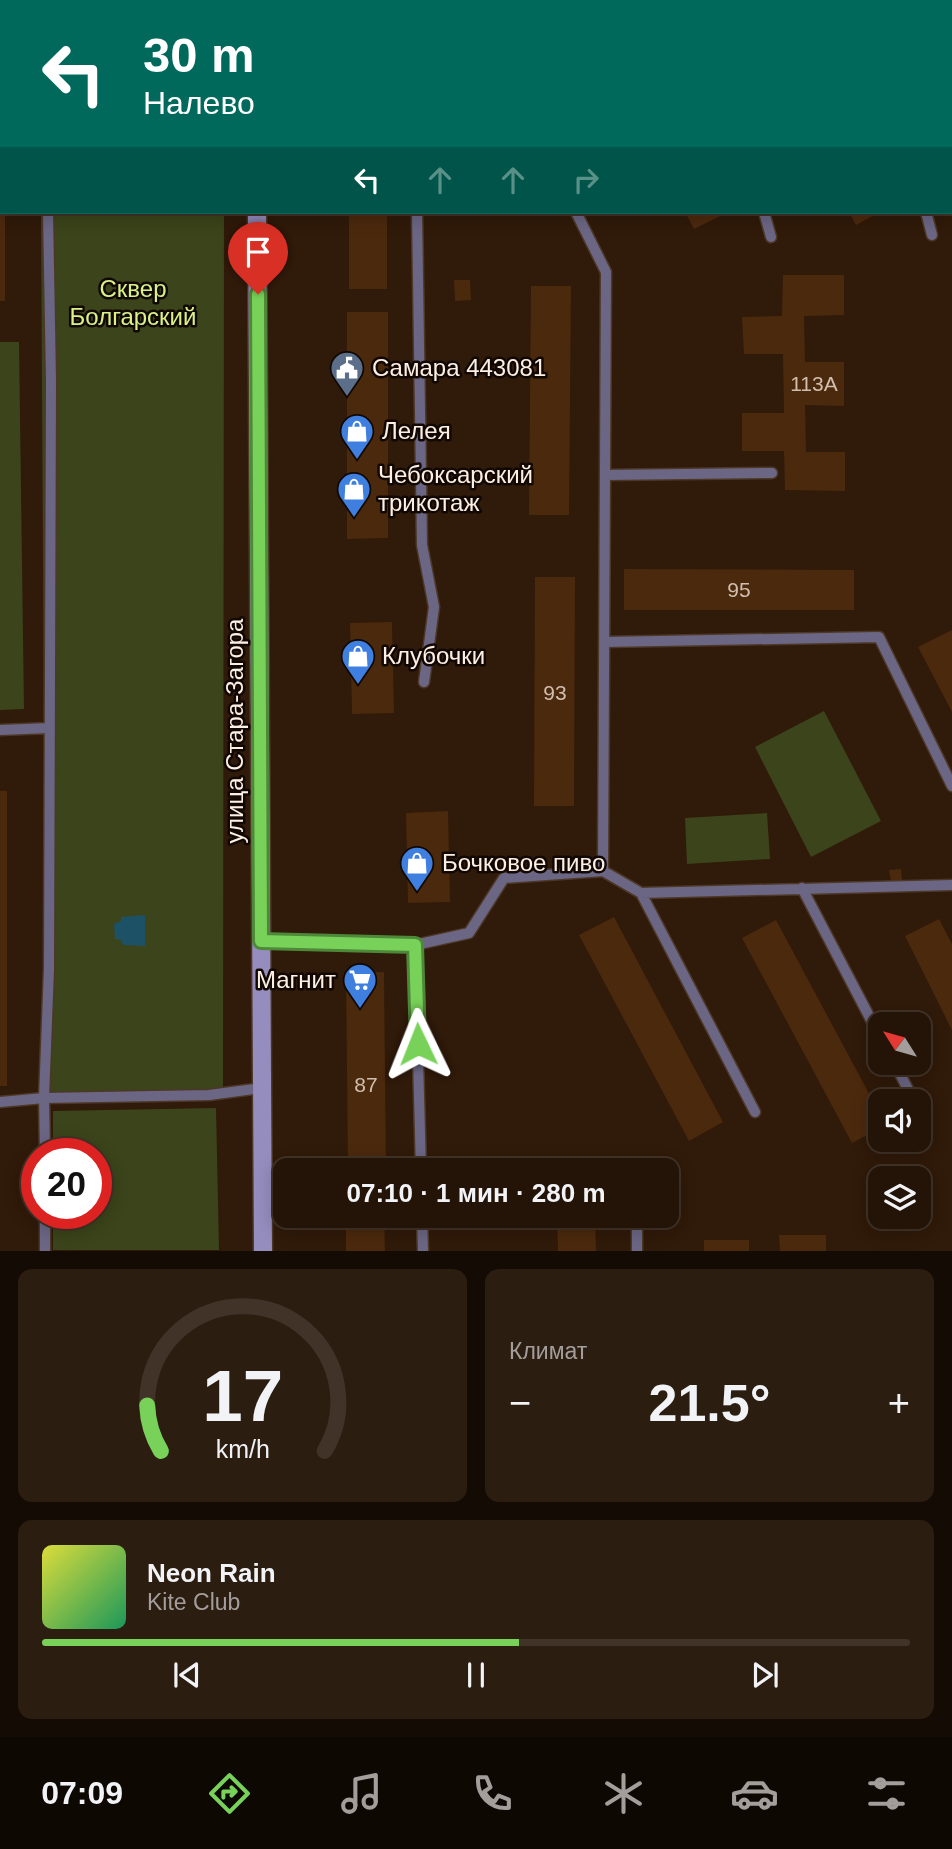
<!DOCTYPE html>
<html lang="ru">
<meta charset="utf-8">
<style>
:root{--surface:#241407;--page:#2c1d11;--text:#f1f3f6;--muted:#a39e9b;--line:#413328;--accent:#78d158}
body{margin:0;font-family:Helvetica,sans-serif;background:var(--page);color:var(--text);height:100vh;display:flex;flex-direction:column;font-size:26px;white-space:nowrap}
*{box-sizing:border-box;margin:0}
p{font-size:23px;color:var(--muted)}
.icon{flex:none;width:38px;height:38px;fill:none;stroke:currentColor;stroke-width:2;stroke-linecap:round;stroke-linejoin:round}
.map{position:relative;height:1251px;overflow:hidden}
.panel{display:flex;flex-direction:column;gap:18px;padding:18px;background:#140b04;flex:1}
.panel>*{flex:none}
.guide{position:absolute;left:0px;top:0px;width:952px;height:214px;box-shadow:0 4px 18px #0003,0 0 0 2px var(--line);background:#00695c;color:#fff;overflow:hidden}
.needle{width:46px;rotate:307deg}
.fabs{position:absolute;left:868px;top:1012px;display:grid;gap:14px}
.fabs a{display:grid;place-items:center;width:63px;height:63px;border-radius:14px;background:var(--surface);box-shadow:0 4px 18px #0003,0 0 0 2px var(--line);font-size:35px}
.speed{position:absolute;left:21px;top:1138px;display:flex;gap:14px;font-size:35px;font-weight:700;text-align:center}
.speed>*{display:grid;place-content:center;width:91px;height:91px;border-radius:50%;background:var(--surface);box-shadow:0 4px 18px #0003,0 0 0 2px var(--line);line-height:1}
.speed .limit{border:10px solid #d22;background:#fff;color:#111}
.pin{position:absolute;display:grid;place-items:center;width:60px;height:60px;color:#fff;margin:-72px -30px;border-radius:50% 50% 50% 0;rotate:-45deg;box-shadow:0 0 7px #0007}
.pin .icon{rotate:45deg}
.me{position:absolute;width:77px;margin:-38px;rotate:358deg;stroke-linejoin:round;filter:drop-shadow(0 0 5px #0008)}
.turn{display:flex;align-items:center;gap:24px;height:147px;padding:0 28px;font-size:32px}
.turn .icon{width:91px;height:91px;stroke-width:2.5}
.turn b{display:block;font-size:49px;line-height:60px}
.lanes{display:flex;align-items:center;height:66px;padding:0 28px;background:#0003;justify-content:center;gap:35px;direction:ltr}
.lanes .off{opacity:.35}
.big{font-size:52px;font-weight:800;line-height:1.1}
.panel .widget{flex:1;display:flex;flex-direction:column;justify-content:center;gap:10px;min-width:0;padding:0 24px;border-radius:14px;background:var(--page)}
.panel .dial{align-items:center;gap:0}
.dial svg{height:182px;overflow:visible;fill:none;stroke:var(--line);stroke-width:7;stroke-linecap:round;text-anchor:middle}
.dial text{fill:var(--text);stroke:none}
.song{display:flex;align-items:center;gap:21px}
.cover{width:84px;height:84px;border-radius:10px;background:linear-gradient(135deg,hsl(60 70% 55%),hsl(150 70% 35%))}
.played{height:7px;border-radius:4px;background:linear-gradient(90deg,var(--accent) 55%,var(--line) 55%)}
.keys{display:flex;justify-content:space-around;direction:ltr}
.heat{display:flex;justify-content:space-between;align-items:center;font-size:38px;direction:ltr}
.panel .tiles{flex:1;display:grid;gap:18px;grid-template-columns:1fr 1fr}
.widget:last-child{grid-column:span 2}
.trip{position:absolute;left:273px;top:1158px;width:406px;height:70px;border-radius:14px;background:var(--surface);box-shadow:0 4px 18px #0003,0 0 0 2px var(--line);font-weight:800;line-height:70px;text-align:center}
.tabs{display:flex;height:112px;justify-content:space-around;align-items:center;background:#0e0803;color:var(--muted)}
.tabs .icon{width:49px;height:49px}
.tabs .on{color:var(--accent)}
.tabs b{font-size:32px;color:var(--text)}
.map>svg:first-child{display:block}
</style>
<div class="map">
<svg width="952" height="1251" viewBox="0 0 952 1251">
<rect width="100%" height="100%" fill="#301a09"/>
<path fill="#3b441a" d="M41,212h183l-1,885 -117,6 -60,-1z
M0,342h19l5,367 -24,1z
M824,711l57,110 -70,36 -56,-110z
M767,813l3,46 -83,5 -2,-46z
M216,1108l3,142h-166v-37h43v-60h-43v-42z"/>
<path fill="#1d5166" d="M145,915v31l-22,-1 -2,-5 -6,-1 -1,-15 7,-3v-4z"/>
<path fill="#4b290d" d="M0,212h5v89h-5z
M349,212h38v77h-38z
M685,212h43l-34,17z
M849,212h31l-24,13z
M783,275h61v40l-40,1 1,46h39v44l-39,-1 1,47h39v39l-60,-1 -1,-39h-42v-38h42l-1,-59h-39l-2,-37 40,-1z
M454,280h16l1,20 -16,1z
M531,286h40l-2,229h-40z
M347,312h41v226l-41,1z
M624,569l230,1v40h-230z
M535,577h40l-1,229h-40z
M392,622l2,91 -42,1 -2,-91z
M952,630v82l-34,-65z
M0,791h7v295h-7z
M448,811l2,91 -42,1 -2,-90z
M901,869l1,11 -11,2 -2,-12z
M614,917l109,205 -34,19 -110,-206z
M939,919l13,25v86l-47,-94z
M776,920l104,194v14l-28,15 -110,-205z
M384,972l2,199h-38l-2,-198z
M346,1216h38l1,35h-39z
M557,1216h38l1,35h-38z
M779,1235h47v16h-46z
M704,1240h45v11h-45z"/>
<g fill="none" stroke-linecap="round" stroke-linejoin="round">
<defs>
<path id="lane" d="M47,0v2
M664,0v2
M821,0l1,2
M485,2l1,-2
M563,2v-2
M48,212l3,169 -2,588 -5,129 165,-3 53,-7
M417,212l5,333 12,62 -10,75
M576,212l30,60 -3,599
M764,212l7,25
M926,212l6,23
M605,475l167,-2
M604,642l275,-5 73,149
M0,730l50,-2
M802,888l78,149
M641,893l114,219
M261,941l154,4 54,-12 35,-55 99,-7 38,22 311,-8
M415,945l6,226
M894,1062l20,39
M0,1102l44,-4 1,55
M263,1207h22
M45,1213v38
M422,1216l1,35
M637,1251v-28"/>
<path id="secondary" d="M256,0v2
M257,212l6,1039"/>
</defs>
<use href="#lane" stroke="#4d3828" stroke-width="13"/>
<use href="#secondary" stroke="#4d3828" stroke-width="21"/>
<use href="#lane" stroke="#6b6684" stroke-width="10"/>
<use href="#secondary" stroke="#958dbe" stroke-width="18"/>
</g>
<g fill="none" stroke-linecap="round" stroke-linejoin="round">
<defs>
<path id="route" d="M258,294l3,647 154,4 3,99"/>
</defs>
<use href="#route" stroke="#4e8839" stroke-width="18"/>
<use href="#route" stroke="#78d158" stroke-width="12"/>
</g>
<defs>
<symbol id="civic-pin" viewBox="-11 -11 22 30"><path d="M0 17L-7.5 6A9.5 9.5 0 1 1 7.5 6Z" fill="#5c6f8a" stroke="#110803"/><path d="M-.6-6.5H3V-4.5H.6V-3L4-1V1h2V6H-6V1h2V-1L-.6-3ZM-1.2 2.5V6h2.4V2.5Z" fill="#fff"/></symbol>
<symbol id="shop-pin" viewBox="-11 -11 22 30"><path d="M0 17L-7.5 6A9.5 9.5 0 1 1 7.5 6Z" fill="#3f7fe0" stroke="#110803"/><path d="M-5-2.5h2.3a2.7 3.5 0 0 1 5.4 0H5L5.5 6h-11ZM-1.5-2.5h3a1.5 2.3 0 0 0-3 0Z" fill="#fff"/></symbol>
<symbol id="supermarket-pin" viewBox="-11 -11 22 30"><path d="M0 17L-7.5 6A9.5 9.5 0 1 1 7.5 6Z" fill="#3f7fe0" stroke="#110803"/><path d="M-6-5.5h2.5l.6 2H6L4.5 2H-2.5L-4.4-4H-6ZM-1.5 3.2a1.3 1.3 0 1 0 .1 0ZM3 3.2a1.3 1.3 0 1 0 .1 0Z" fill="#fff"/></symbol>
</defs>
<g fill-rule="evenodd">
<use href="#civic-pin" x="328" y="349" width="38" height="52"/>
<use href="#shop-pin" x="338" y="412" width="38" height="52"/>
<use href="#shop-pin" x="335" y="470" width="38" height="52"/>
<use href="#shop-pin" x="339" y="637" width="38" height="52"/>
<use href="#shop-pin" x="398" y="844" width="38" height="52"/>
<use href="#supermarket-pin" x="341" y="961" width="38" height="52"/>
</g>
<g text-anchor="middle" stroke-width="5" stroke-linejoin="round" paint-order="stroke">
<g font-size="21" fill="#d1beae">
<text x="814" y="391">113А</text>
<text x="739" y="597">95</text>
<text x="555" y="700">93</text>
<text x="366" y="1092">87</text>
</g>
<g font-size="24" fill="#d8f287" stroke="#110803">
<text x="133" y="297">Сквер<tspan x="133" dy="28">Болгарский</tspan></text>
</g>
<g font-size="24" fill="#feefe4" stroke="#110803" text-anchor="start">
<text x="372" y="376">Самара 443081</text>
<text x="382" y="439">Лелея</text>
<text x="378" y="483">Чебоксарский<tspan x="378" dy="28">трикотаж</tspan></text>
<text x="382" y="664">Клубочки</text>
<text x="442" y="871">Бочковое пиво</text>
<text x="336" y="988" text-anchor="end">Магнит</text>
</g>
<g font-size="24" fill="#feefe4" stroke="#110803">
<text transform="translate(235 731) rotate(-90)" y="8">улица Стара-Загора</text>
</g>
</g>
</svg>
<div class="fabs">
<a><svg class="needle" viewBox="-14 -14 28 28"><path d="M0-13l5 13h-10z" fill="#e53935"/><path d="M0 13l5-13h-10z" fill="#a39e9b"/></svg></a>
<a><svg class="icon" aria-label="sound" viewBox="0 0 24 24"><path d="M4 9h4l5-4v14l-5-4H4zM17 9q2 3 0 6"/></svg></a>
<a><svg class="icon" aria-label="layers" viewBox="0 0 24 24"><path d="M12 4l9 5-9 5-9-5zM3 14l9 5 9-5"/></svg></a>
</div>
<div class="speed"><div class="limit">20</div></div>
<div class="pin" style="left:258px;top:294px;background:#d93025"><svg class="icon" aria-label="arrive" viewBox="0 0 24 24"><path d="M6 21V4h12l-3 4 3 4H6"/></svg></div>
<svg class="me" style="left:418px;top:1044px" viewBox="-20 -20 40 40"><path d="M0-17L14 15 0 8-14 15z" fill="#78d158" stroke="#fff" stroke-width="4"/></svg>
<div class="trip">07:10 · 1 мин · 280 m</div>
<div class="guide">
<div class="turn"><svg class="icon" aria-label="left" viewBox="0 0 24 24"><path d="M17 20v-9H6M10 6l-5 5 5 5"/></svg><div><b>30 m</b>Налево</div></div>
<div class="lanes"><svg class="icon" aria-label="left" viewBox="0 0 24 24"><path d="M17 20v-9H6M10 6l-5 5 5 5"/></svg><svg class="icon off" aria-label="ahead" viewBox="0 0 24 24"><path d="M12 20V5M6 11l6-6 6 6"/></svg><svg class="icon off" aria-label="ahead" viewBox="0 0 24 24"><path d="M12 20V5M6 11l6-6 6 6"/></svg><svg class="icon off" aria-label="right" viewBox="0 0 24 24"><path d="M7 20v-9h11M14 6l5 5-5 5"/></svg></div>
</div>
</div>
<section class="panel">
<div class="tiles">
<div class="widget dial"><svg viewBox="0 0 100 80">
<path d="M14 69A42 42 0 1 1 86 69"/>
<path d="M14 69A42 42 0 0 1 8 49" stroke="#78d158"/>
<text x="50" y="56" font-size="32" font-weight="700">17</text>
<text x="50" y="72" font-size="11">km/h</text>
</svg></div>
<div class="widget"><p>Климат</p>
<div class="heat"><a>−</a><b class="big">21.5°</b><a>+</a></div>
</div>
<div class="widget">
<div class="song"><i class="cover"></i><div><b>Neon Rain</b><p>Kite Club</p></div></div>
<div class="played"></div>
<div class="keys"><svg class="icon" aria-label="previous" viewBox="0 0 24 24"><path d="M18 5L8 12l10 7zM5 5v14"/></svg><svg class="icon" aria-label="pause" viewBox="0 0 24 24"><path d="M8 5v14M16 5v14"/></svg><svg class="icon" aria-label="next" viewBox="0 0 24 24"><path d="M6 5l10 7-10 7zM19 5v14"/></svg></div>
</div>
</div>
</section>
<nav class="tabs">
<b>07:09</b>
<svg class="icon on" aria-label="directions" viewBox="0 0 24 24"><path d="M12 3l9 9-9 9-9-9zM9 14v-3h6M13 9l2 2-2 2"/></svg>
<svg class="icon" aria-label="music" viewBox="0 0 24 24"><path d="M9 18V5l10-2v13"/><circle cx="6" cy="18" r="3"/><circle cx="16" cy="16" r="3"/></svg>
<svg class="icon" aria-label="phone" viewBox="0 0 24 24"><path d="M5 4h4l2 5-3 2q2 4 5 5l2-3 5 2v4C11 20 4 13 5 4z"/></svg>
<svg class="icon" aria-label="climate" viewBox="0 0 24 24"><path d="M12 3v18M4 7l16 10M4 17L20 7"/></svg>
<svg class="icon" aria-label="car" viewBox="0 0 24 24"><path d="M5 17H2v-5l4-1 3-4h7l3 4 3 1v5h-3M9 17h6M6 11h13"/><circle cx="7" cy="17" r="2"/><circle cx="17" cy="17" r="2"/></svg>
<svg class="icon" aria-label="filters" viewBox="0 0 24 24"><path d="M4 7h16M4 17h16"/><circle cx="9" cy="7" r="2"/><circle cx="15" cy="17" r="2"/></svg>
</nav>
